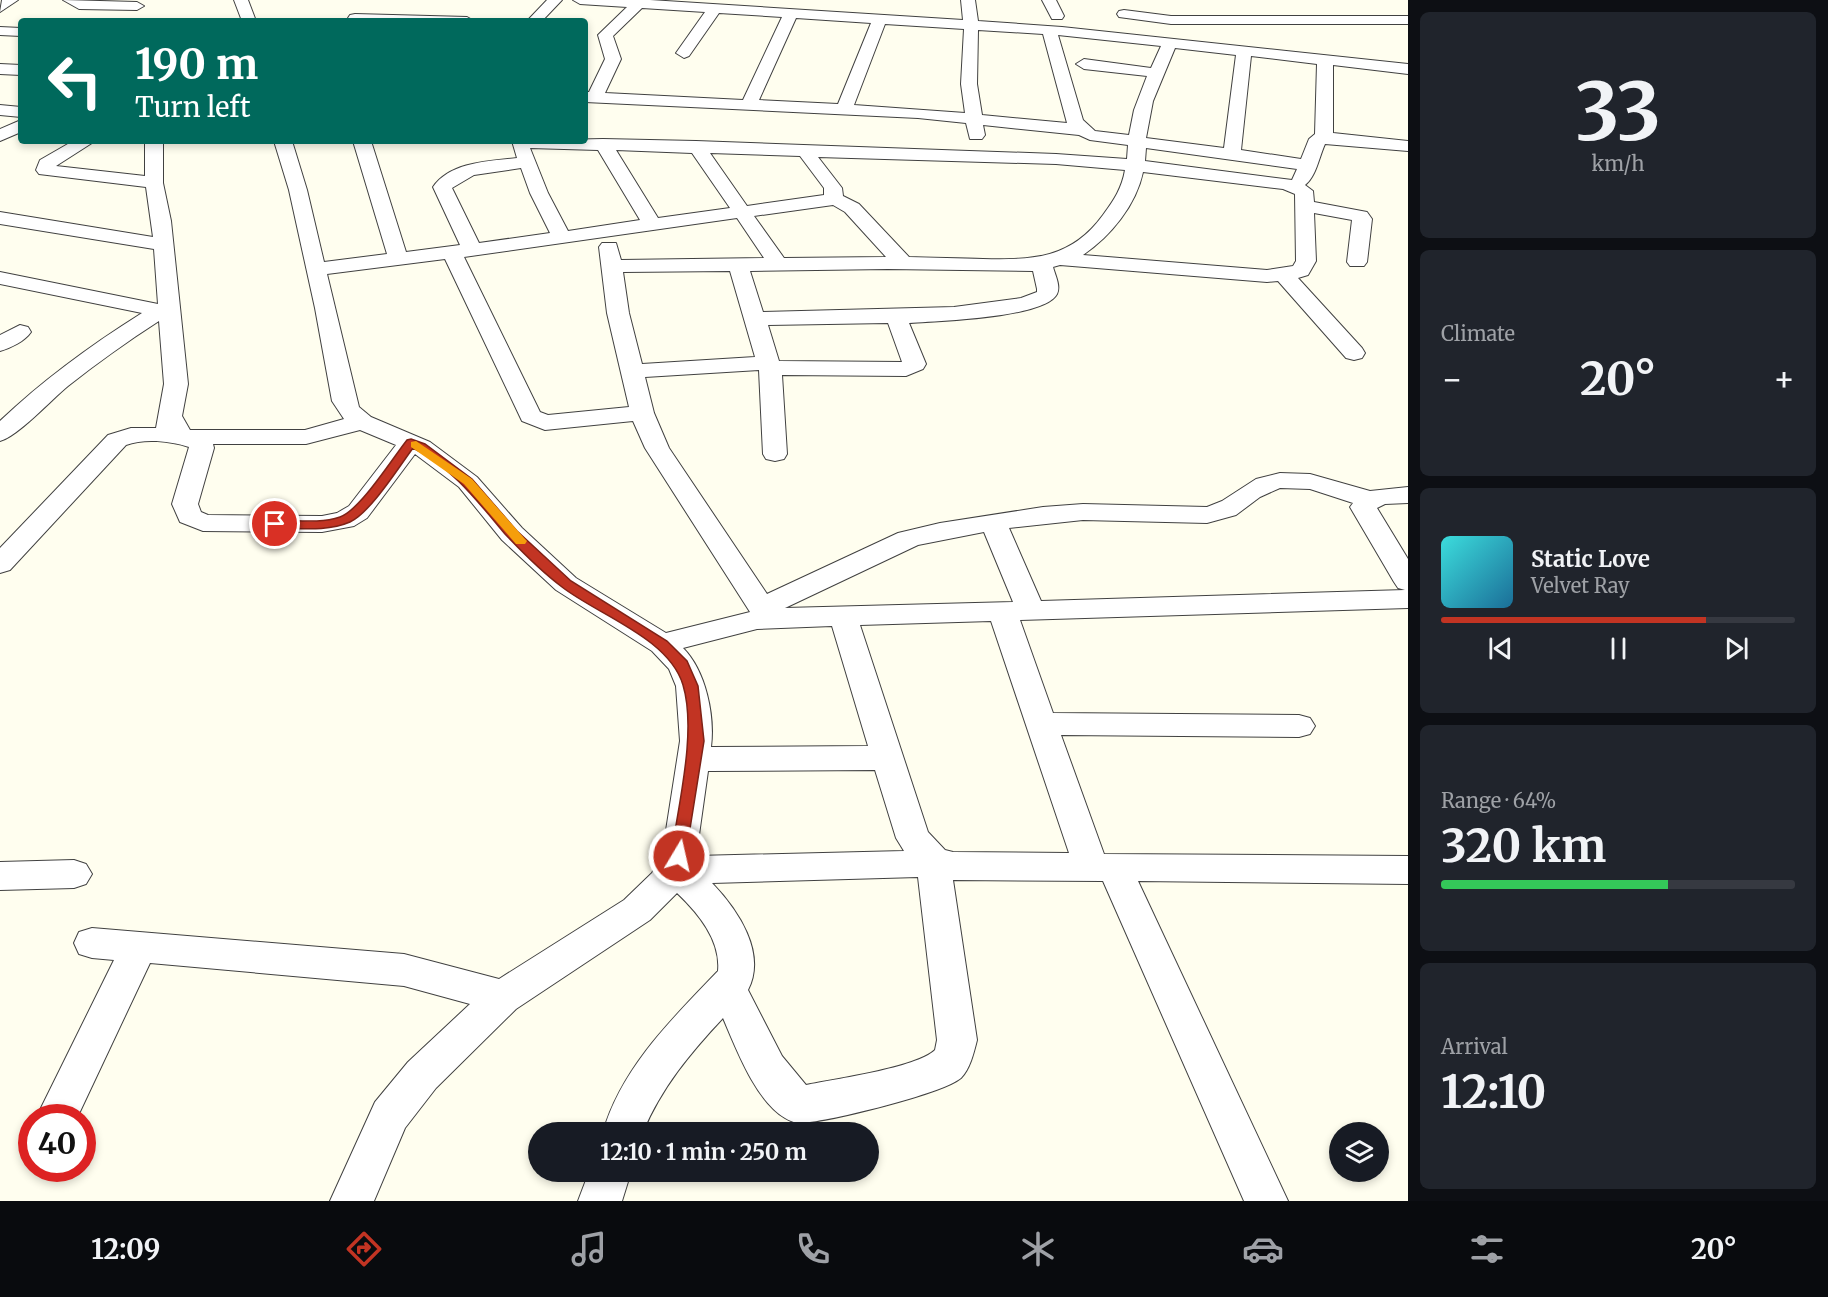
<!DOCTYPE html>
<meta charset="utf-8">
<style>
:root{--surface:#171b24;--page:#20242c;--text:#f1f3f6;--muted:#9ea1a6;--line:#363941;--accent:#c23423}
body{margin:0;font-family:Merriweather,serif;background:var(--page);color:var(--text);height:100vh;display:flex;flex-direction:column;font-size:22px;white-space:nowrap}
*{box-sizing:border-box;margin:0}
p{font-size:20px;color:var(--muted)}
.icon{flex:none;width:33px;height:33px;fill:none;stroke:currentColor;stroke-width:2;stroke-linecap:round;stroke-linejoin:round}
.map{position:relative;flex:1;overflow:hidden}
.sheet{display:flex;flex-direction:column;gap:12px;padding:12px;background:#0d0f14;width:420px}
.sheet>*{flex:none}
.top-card{position:absolute;left:18px;top:18px;width:570px;height:126px;border-radius:6px;box-shadow:0 3px 9px #0003;background:#00695c;color:#fff;overflow:hidden}
.controls{position:absolute;left:1329px;top:1122px;display:grid;gap:12px}
.controls a{display:grid;place-items:center;width:60px;height:60px;border-radius:50%;background:var(--surface);box-shadow:0 3px 9px #0003;font-size:30px}
.speed{position:absolute;left:18px;top:1104px;display:flex;gap:12px;font-size:30px;font-weight:700;text-align:center}
.speed>*{display:grid;place-content:center;width:78px;height:78px;border-radius:50%;background:var(--surface);box-shadow:0 3px 9px #0003;line-height:1}
.speed .limit{border:9px solid #d22;background:#fff;color:#111}
.pin{position:absolute;display:grid;place-items:center;width:51px;height:51px;color:#fff;margin:-26px;border:3px solid #fff;border-radius:50%;box-shadow:0 2px 6px #0007}
.me{position:absolute;width:66px;margin:-33px;rotate:9deg;stroke-linejoin:round;filter:drop-shadow(0 0 4px #0008)}
.turn{display:flex;align-items:center;gap:21px;height:126px;padding:0 18px;font-size:27px}
.turn .icon{width:78px;height:78px;stroke-width:2.5}
.turn b{display:block;font-size:42px;line-height:51px}
.big{font-size:45px;font-weight:700;line-height:1.1}
.sheet .card{flex:1;display:flex;flex-direction:column;justify-content:center;gap:9px;min-width:0;padding:0 21px;border-radius:9px;background:var(--page)}
.sheet .dial{align-items:center;gap:0}
.dial b{font-size:78px;line-height:1}
.song{display:flex;align-items:center;gap:18px}
.cover{width:72px;height:72px;border-radius:9px;background:linear-gradient(135deg,hsl(180 70% 55%),hsl(200 70% 35%))}
.played{height:6px;border-radius:3px;background:linear-gradient(90deg,var(--accent) 75%,var(--line) 75%)}
.keys{display:flex;justify-content:space-around;direction:ltr}
.heat{display:flex;justify-content:space-between;align-items:center;font-size:33px;direction:ltr}
.charge{height:9px;border-radius:4px;background:linear-gradient(90deg,#34c759 64%,var(--line) 0)}
.trip{position:absolute;left:528px;top:1122px;width:351px;height:60px;border-radius:30px;background:var(--surface);box-shadow:0 3px 9px #0003;font-weight:700;line-height:60px;text-align:center}
.menu{display:flex;height:96px;justify-content:space-around;align-items:center;background:#090b0e;color:var(--muted)}
.menu .icon{width:42px;height:42px}
.menu .selected{color:var(--accent)}
.menu b{font-size:27px;color:var(--text)}
main{display:flex;flex:1;min-height:0}
.map>svg:first-child{display:block}
</style>
<main>
<div class="map">
<svg width="1408" height="1201" viewBox="0 0 1408 1201">
<rect width="100%" height="100%" fill="#fffeef"/>
<g fill="none" stroke-linecap="round" stroke-linejoin="round">
<defs>
<path id="minor" d="M2,0h16l-18,12z
M63,0l74,2 7,4 -7,4 -58,-1z
M234,0h14l8,21h-14z
M547,0h15l-20,21h-15z
M573,0h77l313,20 -2,-20h14l3,21 84,6 346,37v10l-75,-9v68l75,8v10l-83,-7c-6,13 -9,33 -20,41l8,6 1,11 53,10 5,7 -5,43 -3,4h-14l-3,-4 5,-42 -38,-7 2,48 -8,14 -10,3 64,70 3,5 -3,5 -8,2 -8,-2 -68,-77 -11,1 -207,-17 -7,2c2,8 8,19 4,27 -12,24 -121,27 -148,29l17,41 -3,5 -17,7 -124,-1 5,79 -3,5 -9,2 -9,-2 -3,-5 -4,-84 -114,7 9,36 15,35 98,146 131,-61 42,-10 103,-16 40,-3 124,3 15,-6 34,-22 24,-6 30,1 60,17 38,-4v16l-23,1 -8,4 31,51v49l-388,12 33,93 246,2 11,3 5,8 -5,8 -11,3 -238,-2 43,119 304,2v28l-270,-3 150,320h-44l-141,-320 -150,-1 24,160c-3,12 -7,29 -16,38 -19,16 -131,43 -159,45 -5,1 -12,-2 -17,-5 -30,-18 -49,-70 -62,-100 -32,34 -62,70 -80,114h-40c19,-65 69,-113 115,-161 3,-31 -20,-58 -41,-78l-27,27 -134,89 -80,79 -31,40 -31,73h-44l45,-99 33,-40 62,-58 -66,-18 -254,-23 -73,155h-41l78,-158 -22,-2 -13,-4 -5,-11 5,-11 13,-4 312,26 95,25 125,-79 28,-27 10,-17 18,-115 -4,-55 -7,-17 -17,-18 -96,-61 -54,-50 -43,-53 -44,-33 -48,64 -13,8 -32,6 -119,-1 -23,-9 -8,-18 17,-57c-19,-6 -44,-9 -63,-2l-116,125 -10,3v-25l108,-113 23,-7h25l8,-44 -5,-63c-31,20 -62,42 -91,65 -16,13 -51,51 -68,55v-20c43,-41 91,-76 142,-108l-142,-29v-12l158,32 -4,-55 -154,-25v-12l153,25 -7,-50 -107,-13 -3,-4 4,-10 33,-19h22l-39,25 89,10v-35h18v42l8,38 17,163 -6,32 8,14h115l39,-11 -12,-18 -17,-93 -26,-118 -15,-49h18l15,49 17,72 63,-8 -34,-113h18l35,111 54,-7 -27,-58c17,-25 56,-26 84,-29l-5,-17 91,-2 93,2 360,13 71,5 1,-14 -38,-5 -11,-5 -96,-10 2,10 -3,4h-12l-4,-16 -48,-5 -333,-16v-10h4l16,-33 -7,-24 29,-28 -47,-3zM642,8l63,4 -29,41 8,5 5,-2 30,-43 63,4 -39,83 -138,-7 16,-34 -8,-23zM796,18l75,5 -33,81 -79,-4zM885,24l79,5 -3,55 4,29 -111,-8zM978,30l65,4 24,89 -85,-8 -5,-31zM1058,35l103,11 -10,22 -67,-9 -8,5 8,5 63,7 -13,34 -5,25 -34,-4 -12,-11zM1175,48l61,7 -12,93 -78,-10 7,-37zM1251,56l66,8 -2,70 -6,5 -8,20 -60,-9zM530,148l68,2 42,70 -72,11 -20,-38zM1146,148l151,21 -5,11 -147,-19zM616,150l76,3 38,55 -72,10zM710,153l90,3 24,32v7l-77,11zM818,157l238,7 69,6c-3,18 -11,30 -22,45 -32,44 -70,45 -120,44 -24,-1 -49,-1 -74,-2l-50,-53 -16,-8 -1,-8zM521,168l9,25 20,40 -71,10 -27,-55 22,-13zM1143,172l140,17 12,5 1,67 -3,5 -26,4 -184,-15c28,-19 53,-50 60,-83zM833,205l12,7 41,45 -102,1 -30,-42zM737,218l27,40 -143,2 -5,-17h-14l-3,4 8,66 22,94 -81,8 -8,-3 -76,-155zM445,259l77,162 23,9 88,-9 12,27 105,164 -84,21 -90,-55 -54,-50 -45,-51 -47,-35 -59,-25 -12,-10 -32,-133zM888,269l145,2 4,18v3l-16,6 -67,9 -191,5 -13,-41zM730,271l25,86 -113,7 -13,-51 -6,-41zM888,323l14,39 -123,-1 -11,-36zM360,430l36,15 -47,61 -12,7 -15,3 -114,-1 -7,-3 -3,-8 16,-56 -1,-4h93zM1280,488l30,1 43,14 -3,4 44,75 4,6 7,2 -364,11 -32,-73 74,-8 124,3 29,-8 24,-18zM984,532l29,70 -228,6 133,-63zM991,621l78,232 -116,-1 -8,-2 -17,-18 -68,-207zM832,626l36,120 -157,1c4,-31 -5,-76 -28,-99l74,-19zM875,770l21,68 8,13 -208,5 12,-85zM918,877l19,163 -2,10c-19,18 -100,29 -129,35l-24,-29 -34,-66c19,-37 -10,-80 -36,-107z
M1042,0h14l8,16 -2,3h-10z
M1124,10l47,6h237v8h-237l-52,-7 -2,-3 2,-3z
M355,14l112,3 7,4h-124l-2,-3 2,-3z
M0,27l21,1v8l-21,-1z
M0,64l21,1v10l-21,-1z
M0,105l21,2v10l-21,-2z
M21,120v12l-21,9v-12z
M20,325l8,2 3,5c-6,9 -20,16 -31,19v-16z
M74,860l12,4 6,10 -6,10 -12,4 -74,2v-28z
M589,1172h42l-9,29h-44z"/>
</defs>
<use href="#minor" stroke="#414141" stroke-width="2"/>
<use href="#minor" fill="#fff" fill-rule="evenodd"/>
</g>
<path fill="#c23423" stroke="#7e2217" stroke-width="1.5" d="M411,439l14,5 47,35 45,52 54,50 96,60 20,20 11,25 6,55 -19,119 -6,2 -6,-2 -2,-4c7,-50 26,-124 12,-171 -14,-47 -85,-70 -121,-98 -20,-15 -40,-35 -57,-53 -26,-31 -54,-68 -92,-86 -14,19 -43,65 -63,74 -23,10 -51,6 -75,6l-7,-4 7,-4c21,0 45,4 65,-3 20,-7 52,-58 67,-77z"/>
<path fill="#f59e0b" d="M416,441l56,38 53,60 2,2 -2,3h-9l-52,-60 -53,-37v-5z"/>
</svg>
<div class="controls">
<a><svg class="icon" aria-label="layers" viewBox="0 0 24 24"><path d="M12 4l9 5-9 5-9-5zM3 14l9 5 9-5"/></svg></a>
</div>
<div class="speed"><div class="limit">40</div></div>
<div class="pin" style="left:275px;top:524px;background:#d93025"><svg class="icon" aria-label="arrive" viewBox="0 0 24 24"><path d="M6 21V4h12l-3 4 3 4H6"/></svg></div>
<svg class="me" style="left:679px;top:856px" viewBox="-20 -20 40 40"><circle r="17" fill="#c23423" stroke="#fff" stroke-width="3"/><path d="M0-11L8 9 0 5-8 9z" fill="#fff"/></svg>
<div class="trip">12:10 · 1 min · 250 m</div>
<div class="top-card">
<div class="turn"><svg class="icon" aria-label="left" viewBox="0 0 24 24"><path d="M17 20v-9H6M10 6l-5 5 5 5"/></svg><div><b>190 m</b>Turn left</div></div>
</div>
</div>
<section class="sheet">
<div class="card dial"><b>33</b><p>km/h</p></div>
<div class="card"><p>Climate</p>
<div class="heat"><a>−</a><b class="big">20°</b><a>+</a></div>
</div>
<div class="card">
<div class="song"><i class="cover"></i><div><b>Static Love</b><p>Velvet Ray</p></div></div>
<div class="played"></div>
<div class="keys"><svg class="icon" aria-label="previous" viewBox="0 0 24 24"><path d="M18 5L8 12l10 7zM5 5v14"/></svg><svg class="icon" aria-label="pause" viewBox="0 0 24 24"><path d="M8 5v14M16 5v14"/></svg><svg class="icon" aria-label="next" viewBox="0 0 24 24"><path d="M6 5l10 7-10 7zM19 5v14"/></svg></div>
</div>
<div class="card"><p>Range · 64%</p><b class="big">320 km</b><div class="charge"></div></div>
<div class="card"><p>Arrival</p><b class="big">12:10</b></div>
</section>
</main>
<nav class="menu">
<b>12:09</b>
<svg class="icon selected" aria-label="directions" viewBox="0 0 24 24"><path d="M12 3l9 9-9 9-9-9zM9 14v-3h6M13 9l2 2-2 2"/></svg>
<svg class="icon" aria-label="music" viewBox="0 0 24 24"><path d="M9 18V5l10-2v13"/><circle cx="6" cy="18" r="3"/><circle cx="16" cy="16" r="3"/></svg>
<svg class="icon" aria-label="phone" viewBox="0 0 24 24"><path d="M5 4h4l2 5-3 2q2 4 5 5l2-3 5 2v4C11 20 4 13 5 4z"/></svg>
<svg class="icon" aria-label="climate" viewBox="0 0 24 24"><path d="M12 3v18M4 7l16 10M4 17L20 7"/></svg>
<svg class="icon" aria-label="car" viewBox="0 0 24 24"><path d="M5 17H2v-5l4-1 3-4h7l3 4 3 1v5h-3M9 17h6M6 11h13"/><circle cx="7" cy="17" r="2"/><circle cx="17" cy="17" r="2"/></svg>
<svg class="icon" aria-label="filters" viewBox="0 0 24 24"><path d="M4 7h16M4 17h16"/><circle cx="9" cy="7" r="2"/><circle cx="15" cy="17" r="2"/></svg>
<b>20°</b>
</nav>
